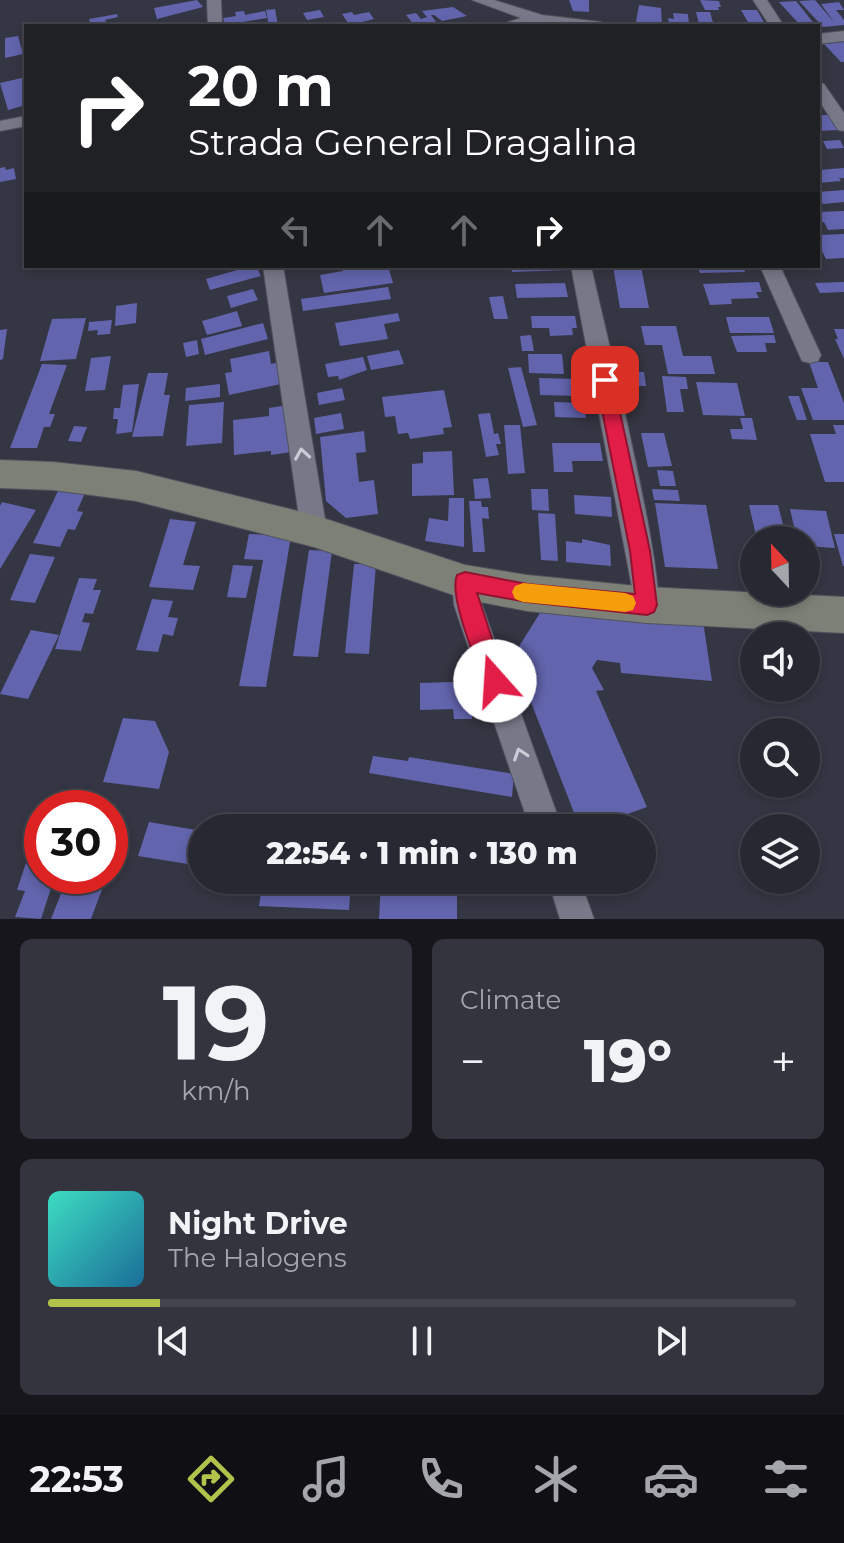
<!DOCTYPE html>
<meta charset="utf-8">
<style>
:root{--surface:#282832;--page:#34343e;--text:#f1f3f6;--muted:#a5a6ac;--line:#44444d;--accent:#b2c34c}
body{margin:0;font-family:Montserrat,sans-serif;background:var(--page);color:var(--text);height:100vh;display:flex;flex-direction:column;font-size:30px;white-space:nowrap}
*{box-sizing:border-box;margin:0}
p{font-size:26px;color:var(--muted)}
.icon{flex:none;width:44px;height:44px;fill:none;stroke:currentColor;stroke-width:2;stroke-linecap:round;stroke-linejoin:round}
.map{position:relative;height:919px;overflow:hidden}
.details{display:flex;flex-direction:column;gap:20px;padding:20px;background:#16161c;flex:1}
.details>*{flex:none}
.guide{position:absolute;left:24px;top:24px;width:796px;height:244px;border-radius:0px;box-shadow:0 4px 12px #0003,0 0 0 2px var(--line);background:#202124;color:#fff;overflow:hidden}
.needle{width:52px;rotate:338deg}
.controls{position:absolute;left:740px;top:526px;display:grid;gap:16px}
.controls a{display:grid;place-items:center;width:80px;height:80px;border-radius:50%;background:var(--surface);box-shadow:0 4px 12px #0003,0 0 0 2px var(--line);font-size:40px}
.speed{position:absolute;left:24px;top:790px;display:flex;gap:16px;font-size:40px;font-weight:700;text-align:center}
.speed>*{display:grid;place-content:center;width:104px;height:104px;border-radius:50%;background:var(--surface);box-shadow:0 4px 12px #0003,0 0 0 2px var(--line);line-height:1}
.speed .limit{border:12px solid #d22;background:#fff;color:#111}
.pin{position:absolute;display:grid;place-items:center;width:68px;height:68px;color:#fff;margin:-34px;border-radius:16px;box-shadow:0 4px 12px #0006}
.me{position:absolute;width:88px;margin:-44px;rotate:341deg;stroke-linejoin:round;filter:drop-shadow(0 0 6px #0008)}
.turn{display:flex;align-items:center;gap:28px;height:168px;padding:0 32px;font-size:36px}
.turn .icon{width:104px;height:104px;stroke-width:2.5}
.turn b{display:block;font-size:56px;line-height:68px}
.lanes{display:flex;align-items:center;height:76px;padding:0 32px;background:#0003;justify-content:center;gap:40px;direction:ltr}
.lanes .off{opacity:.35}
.big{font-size:60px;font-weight:800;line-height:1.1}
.details .widget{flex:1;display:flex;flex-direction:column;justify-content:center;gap:12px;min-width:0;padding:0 28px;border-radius:12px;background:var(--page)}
.details .dial{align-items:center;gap:0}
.dial b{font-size:104px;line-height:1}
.song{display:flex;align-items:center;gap:24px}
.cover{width:96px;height:96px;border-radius:12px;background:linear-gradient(135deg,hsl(170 70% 55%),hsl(200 70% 35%))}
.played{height:8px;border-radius:4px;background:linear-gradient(90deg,var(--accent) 15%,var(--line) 15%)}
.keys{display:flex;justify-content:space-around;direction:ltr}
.heat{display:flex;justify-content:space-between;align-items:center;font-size:44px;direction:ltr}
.details .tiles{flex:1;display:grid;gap:20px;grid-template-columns:1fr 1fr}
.widget:last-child{grid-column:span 2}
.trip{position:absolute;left:188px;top:814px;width:468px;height:80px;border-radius:40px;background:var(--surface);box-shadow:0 4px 12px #0003,0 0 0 2px var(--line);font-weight:800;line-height:80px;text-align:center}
.tab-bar{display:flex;height:128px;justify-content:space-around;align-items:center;background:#101014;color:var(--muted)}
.tab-bar .icon{width:56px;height:56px}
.tab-bar .on{color:var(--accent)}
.tab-bar b{font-size:36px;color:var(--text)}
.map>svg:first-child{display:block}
</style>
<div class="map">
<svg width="844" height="919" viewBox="0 0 844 919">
<rect width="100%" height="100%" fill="#353643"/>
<path fill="#6264ad" d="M197,0l6,7 -46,12 -3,-11z
M569,0h20v12l-16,-1z
M700,0l19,1 2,6h-3l1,3h-14z
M815,0l19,22 -13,-18 18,-2 5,8h-8l8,10v5l-21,2 -24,-26z
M796,1l20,25h-15l-22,-24z
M639,5l22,3 1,17 -26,-3z
M453,7l14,9 -25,5 -8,-6h-3l8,11h-24l-9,-11 10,-2 5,6 6,-2 -5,-6z
M275,9l3,16 -9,1 -3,-16z
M320,10l4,7 -17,3 -4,-7z
M741,10h16l8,14h-16z
M244,11l1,4 20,-4 2,7 -42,7 -2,-7 13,-2 -1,-4z
M352,12l2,3 15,-3 5,7 -12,3 3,4h-15l-8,-12z
M696,12h14l4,14 -15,-2z
M673,13l15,1 1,11 -20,-1 -1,-6 6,1z
M117,14l1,3 -13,3 2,3 -16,3 -2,-7z
M18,36l5,18 -18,4v-20z
M844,42v20h-3l-17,-18z
M26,77v28l-18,5 -8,-27z
M818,115h10l10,15 -20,1z
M840,140l4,8 -17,1 -4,-8z
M5,167l1,3 8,-2 2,11 -16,3v-14z
M844,168v10h-5l2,3 -23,2v-13z
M844,190v12l-21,2 -5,-8v-4z
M844,211v18l-16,1 -4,-8h-6v-10z
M844,234v24l-18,1 -8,-16v-8z
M251,266h5l5,10 -51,14 -4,-11z
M347,266h41l5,17 -69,10 -4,-18 23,-4 -1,-4z
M511,266h57l1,4 -57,2z
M613,266h28l8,42h-29z
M697,266h46l2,6 -45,1z
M759,282l3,10h-6l3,6 -28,1 1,5 -22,1 -7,-21z
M844,282v10l-24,1 -5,-10z
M565,283l3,14 -51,1 -2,-14z
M388,287l3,12 -88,12 -2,-12z
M253,289l5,11 -27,8 -4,-12z
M503,296l5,23h-14l-5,-22z
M137,303l-1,20 -21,3 1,-20z
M237,311l5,15 -35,9 -5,-14z
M398,313l2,8 -16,3 4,15 -48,7 -5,-23z
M531,316h44l2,12h-5l1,7 -23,1 -1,-8h-17z
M726,317h43l5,16h-44z
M86,318l-10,41 -36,2 12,-42z
M112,320l-2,14 -13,1 1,-5 -10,1 1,-9z
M263,323l5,16 -63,16 -4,-16z
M641,326h35l7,30h28l4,18h-47l-6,-29h-17z
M7,329l-4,30 -3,1v-30z
M834,329h10v30l-9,-20h3z
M531,335l3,16h-12l-2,-15z
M774,335l2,8h-11l2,9h-30l-6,-16z
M197,340l2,14 -13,3 -3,-14z
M399,350l5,14 -33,6 -4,-14z
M269,351l2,13 5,-1 5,21 -52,11 -4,-22 7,-1 -2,-13z
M528,354h34l2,20 -35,-1z
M111,356l-6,34 -20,1 6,-33z
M363,357l4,13 -28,10 -1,-4 -10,1 -3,-13z
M809,362h19l16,41v17h-31l-12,-32h17z
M42,364l25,1 -18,49h6l-5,13h-6l-7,21h-27z
M521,367l16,58 -14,2 -15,-59z
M623,371l21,1 2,14h-22z
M148,373h20l-4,22h6l-7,41 -31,1z
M662,376l24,1 2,12h-8l4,23h-17z
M539,378l38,1 2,17 -39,-1z
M696,382l41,1 8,33 -42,-1z
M139,384l-7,48 -16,2 2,-15h-5l1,-11h6l3,-23z
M220,384v13l-35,4 1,-13z
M342,388l3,12 -26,5 -2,-12z
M444,390l8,37 -9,1 1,6 -34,5 -2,-6 -10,1 -3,-18 -10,1 -3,-20z
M788,396h11l8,24h-10z
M224,402l-2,41 -36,3 3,-41z
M554,402l30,1 2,15 -31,-1z
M288,405l3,47 -20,3v-4l-37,4 -1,-35 36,-4v-8z
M341,413l3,16 -28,5 -2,-16z
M490,413l4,21 4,-1 3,11h-5l3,11 -13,2 -8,-43z
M740,418h12l5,22 -25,-1 -2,-10h13z
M504,425h16l5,48 -17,1z
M833,425h11v57h-19l-15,-48h26z
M74,426l13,1 -6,15 -13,-1z
M364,431l2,21 -10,1 3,29 15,-2 4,34 -32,4 -20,-17 -6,-64z
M641,433h23l8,33 -24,1z
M552,443h48l3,18h-31l1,11h-19z
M452,451l2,44 -42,1v-32l11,-1v-11z
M657,470l16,1 3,15h-16z
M488,478l3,20 -16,1 -2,-20z
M59,489l26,4 -8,18 6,1 -8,18 -7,-1 -8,18 -27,-4z
M531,489h17l1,22 -17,-1z
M652,489l26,1 2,11 -26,-1z
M574,495l37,2 1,20 -37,-3z
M449,498h15v49l-39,-6 4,-23 19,3z
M469,501h12l1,6h6l1,12 -7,-1 3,34h-12z
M2,502l34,8 -36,59v-63z
M655,503l51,2 12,64 -53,-2z
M749,505h29l9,35h-30z
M790,509l36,2 9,37 -29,-2v-6h-9z
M538,513l17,1 3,47 -17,-1z
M170,519l26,3 -13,43 17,1 -7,24 -44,-3z
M249,534l42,2 -25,151 -27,-1 24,-126 -19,-1z
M834,534h10v32h-1z
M582,539l28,6 1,21 -45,-4v-21l16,2z
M309,550l23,1 -14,106 -25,-1z
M30,554l25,3 -20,46 -25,-3z
M354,564h22l-7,90 -24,-1z
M233,565l20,1 -7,32 -19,-1z
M79,578l18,1 -4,11h8l-8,24 -8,-1 -3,9 8,1 -9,28 -26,-2z
M152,599l21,2 -5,16 10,1 -5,18 -10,-2 -5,18 -22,-2z
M545,605l158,16 9,60 -91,-8 -1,-10 -23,-3 -5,8 12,22 -8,1 51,116 -58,21h-9l-67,-172z
M31,630l28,5 -31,64 -28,-5z
M485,681l3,27 -16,1v10h-18l-1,-10 -33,1v-27z
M123,718l32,3 14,31 -10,37 -56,-7z
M373,756l35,5 1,-4 105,17 -2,23 -143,-24z
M149,822l53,9 -8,34 -56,-9z
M42,843v33h13l-14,43 -26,-2 10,-26 -8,-1 9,-27 8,1z
M68,876h39l-16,43h-40z
M212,880h31l-2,9 -30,-4z
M263,880h88l-2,30 -90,-4z
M381,880h76v39h-78z"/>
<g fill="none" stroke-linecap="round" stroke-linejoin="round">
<defs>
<path id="street" d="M207,0h14l1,26h-14z
M472,0h22l48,15 59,7 7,4 -69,-3 -43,3 25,-8z
M753,0h14l17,26h-14z
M844,31v10l-26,3v-10z
M818,82l6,2 20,29v18l-6,-1 -20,-31z
M26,116v10l-26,5v-10z
M263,266h20l44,265 -4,8 -9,3 -9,-3 -4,-8z
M571,266h20c11,50 78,319 66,348l-10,4 -10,-4z
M760,266h20l41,89 -3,6 -8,2 -8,-2z
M465,570l9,3 8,32 80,223h-32l-76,-223 -2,-23 4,-9z
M548,880h32l14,39h-34z"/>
<path id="secondary" d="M0,460l53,2 83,9 178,44 151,50 62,10 120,12 197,10v36l-197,-10 -120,-12 -62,-12 -151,-52 -178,-46 -83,-11 -53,-2z"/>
</defs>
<use href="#street" stroke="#51525d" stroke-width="2"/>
<use href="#secondary" stroke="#51525d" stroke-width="2"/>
<use href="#street" fill="#787988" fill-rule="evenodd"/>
<use href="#secondary" fill="#7c8076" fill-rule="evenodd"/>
</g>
<defs><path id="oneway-chevron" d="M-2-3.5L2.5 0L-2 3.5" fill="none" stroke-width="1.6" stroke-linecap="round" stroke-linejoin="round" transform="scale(2)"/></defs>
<g stroke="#cbccd6">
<use href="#oneway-chevron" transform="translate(302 454) rotate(-99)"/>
<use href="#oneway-chevron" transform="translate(520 754) rotate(-109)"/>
</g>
<path fill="#e11d48" stroke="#92132f" stroke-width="2" d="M605,373l8,7 37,171 7,54 -3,7 -7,3 -120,-13 -50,-9 29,88 -4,7 -7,3 -8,-3c-9,-22 -39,-92 -30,-113l8,-3 62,12 108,10 -5,-43 -34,-171z"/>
<path fill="#f59e0b" d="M523,583l102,10 8,3 3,7 -3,7 -8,2 -102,-10 -8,-3 -3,-7 3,-6z"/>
</svg>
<div class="controls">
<a><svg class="needle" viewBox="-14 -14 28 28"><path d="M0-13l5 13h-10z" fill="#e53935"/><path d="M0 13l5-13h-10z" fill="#a5a6ac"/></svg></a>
<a><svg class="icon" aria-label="sound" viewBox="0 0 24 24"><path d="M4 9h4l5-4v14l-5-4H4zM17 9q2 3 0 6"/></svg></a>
<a><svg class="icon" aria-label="search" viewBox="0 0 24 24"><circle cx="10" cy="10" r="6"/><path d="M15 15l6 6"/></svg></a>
<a><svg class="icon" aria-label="layers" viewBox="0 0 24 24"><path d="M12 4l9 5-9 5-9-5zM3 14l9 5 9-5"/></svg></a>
</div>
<div class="speed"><div class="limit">30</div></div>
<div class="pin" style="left:605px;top:380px;background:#d93025"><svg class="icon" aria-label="arrive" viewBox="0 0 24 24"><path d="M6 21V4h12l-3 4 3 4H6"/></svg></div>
<svg class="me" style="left:495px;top:681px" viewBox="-20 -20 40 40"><circle r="19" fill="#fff"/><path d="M0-13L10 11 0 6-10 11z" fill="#e11d48"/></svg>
<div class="trip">22:54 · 1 min · 130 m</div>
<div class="guide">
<div class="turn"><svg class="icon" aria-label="right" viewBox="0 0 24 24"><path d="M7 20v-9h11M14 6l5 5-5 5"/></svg><div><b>20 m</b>Strada General Dragalina</div></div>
<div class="lanes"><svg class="icon off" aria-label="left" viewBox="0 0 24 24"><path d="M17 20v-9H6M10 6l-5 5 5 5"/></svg><svg class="icon off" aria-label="ahead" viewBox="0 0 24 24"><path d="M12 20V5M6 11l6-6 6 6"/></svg><svg class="icon off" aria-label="ahead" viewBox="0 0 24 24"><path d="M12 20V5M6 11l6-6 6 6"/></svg><svg class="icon" aria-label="right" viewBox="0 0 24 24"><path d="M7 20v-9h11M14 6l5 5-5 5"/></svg></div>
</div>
</div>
<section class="details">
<div class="tiles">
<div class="widget dial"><b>19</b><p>km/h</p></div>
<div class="widget"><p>Climate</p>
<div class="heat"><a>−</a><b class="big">19°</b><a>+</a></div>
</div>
<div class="widget">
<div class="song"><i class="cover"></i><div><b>Night Drive</b><p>The Halogens</p></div></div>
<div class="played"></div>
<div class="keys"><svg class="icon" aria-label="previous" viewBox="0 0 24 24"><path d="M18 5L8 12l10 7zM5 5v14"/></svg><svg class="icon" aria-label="pause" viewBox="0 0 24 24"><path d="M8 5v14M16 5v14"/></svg><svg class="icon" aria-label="next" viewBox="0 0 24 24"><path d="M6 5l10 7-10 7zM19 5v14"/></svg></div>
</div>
</div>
</section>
<nav class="tab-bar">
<b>22:53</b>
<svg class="icon on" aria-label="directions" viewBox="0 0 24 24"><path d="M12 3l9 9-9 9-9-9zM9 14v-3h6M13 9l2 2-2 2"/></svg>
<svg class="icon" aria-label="music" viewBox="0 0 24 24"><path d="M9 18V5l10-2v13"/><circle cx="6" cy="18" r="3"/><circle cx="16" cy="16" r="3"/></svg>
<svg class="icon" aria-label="phone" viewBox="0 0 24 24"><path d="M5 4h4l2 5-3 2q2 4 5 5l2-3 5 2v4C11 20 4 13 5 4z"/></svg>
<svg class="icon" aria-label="climate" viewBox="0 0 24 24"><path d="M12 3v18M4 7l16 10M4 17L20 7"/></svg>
<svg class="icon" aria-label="car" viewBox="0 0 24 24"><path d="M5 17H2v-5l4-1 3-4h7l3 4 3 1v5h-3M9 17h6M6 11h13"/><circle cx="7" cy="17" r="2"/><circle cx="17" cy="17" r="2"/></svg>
<svg class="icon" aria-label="filters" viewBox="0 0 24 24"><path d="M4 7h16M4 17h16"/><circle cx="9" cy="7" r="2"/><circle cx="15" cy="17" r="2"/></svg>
</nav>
